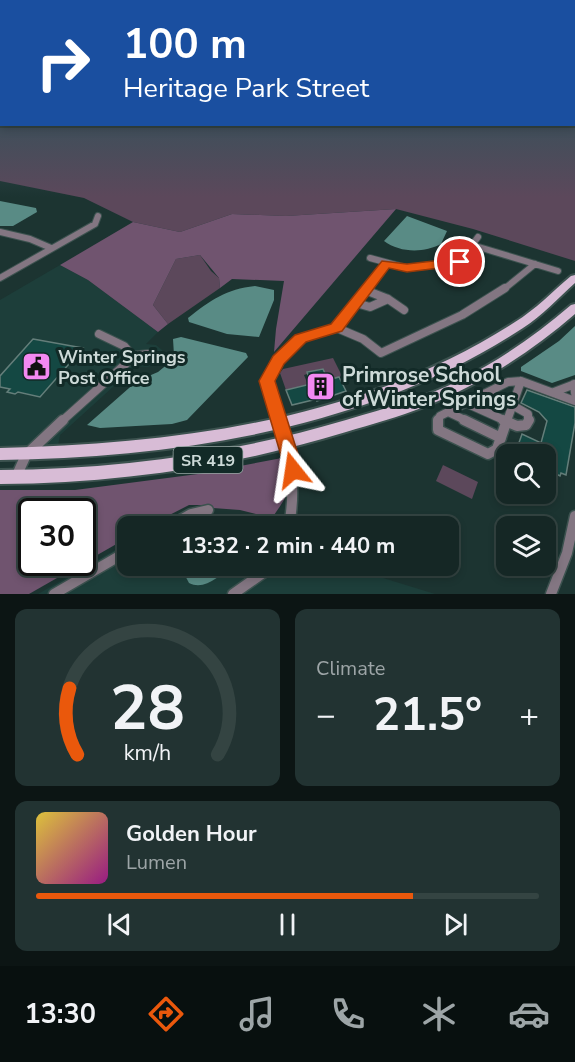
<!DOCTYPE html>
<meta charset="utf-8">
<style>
:root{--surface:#152725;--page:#223332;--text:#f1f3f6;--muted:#9da5a7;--line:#344442;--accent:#ea580c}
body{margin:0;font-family:"Nunito Sans",sans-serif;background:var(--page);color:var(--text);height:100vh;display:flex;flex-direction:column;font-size:22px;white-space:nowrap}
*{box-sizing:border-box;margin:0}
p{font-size:20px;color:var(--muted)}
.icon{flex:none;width:33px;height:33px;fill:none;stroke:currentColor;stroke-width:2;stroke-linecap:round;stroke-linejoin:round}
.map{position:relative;height:594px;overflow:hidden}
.panel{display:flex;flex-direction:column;gap:15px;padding:15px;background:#0c1514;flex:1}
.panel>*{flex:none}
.top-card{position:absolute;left:0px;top:0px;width:576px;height:126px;box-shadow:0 3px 9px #0003,0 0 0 2px var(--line);background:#1a4fa0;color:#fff;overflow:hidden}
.buttons{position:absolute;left:496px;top:444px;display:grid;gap:12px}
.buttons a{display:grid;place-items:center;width:60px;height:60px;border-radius:12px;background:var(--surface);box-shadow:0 3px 9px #0003,0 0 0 2px var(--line);font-size:30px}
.speed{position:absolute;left:18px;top:498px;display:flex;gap:12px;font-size:30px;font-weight:700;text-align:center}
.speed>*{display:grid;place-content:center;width:78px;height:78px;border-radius:50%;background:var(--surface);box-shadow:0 3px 9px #0003,0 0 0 2px var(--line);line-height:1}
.speed .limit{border:3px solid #111;border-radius:9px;background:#fff;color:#111}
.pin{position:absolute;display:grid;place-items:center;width:51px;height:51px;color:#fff;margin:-26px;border:3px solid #fff;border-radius:50%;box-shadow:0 2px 6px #0007}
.me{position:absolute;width:66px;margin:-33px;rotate:345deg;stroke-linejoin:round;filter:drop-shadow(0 0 4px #0008)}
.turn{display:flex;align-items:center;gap:21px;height:126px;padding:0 24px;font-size:27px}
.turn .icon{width:78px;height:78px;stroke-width:2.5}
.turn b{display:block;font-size:42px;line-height:51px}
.big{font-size:45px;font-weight:700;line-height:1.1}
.panel .widget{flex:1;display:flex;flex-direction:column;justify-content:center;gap:9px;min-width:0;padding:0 21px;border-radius:12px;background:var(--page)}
.panel .dial{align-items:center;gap:0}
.dial svg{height:156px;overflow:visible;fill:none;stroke:var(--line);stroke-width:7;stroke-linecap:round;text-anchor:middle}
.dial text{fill:var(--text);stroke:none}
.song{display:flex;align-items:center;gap:18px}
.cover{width:72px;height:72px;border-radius:9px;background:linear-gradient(135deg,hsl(50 70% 55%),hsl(310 70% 35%))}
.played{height:6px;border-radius:3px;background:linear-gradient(90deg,var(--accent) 75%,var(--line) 75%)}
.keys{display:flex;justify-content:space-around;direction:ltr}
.heat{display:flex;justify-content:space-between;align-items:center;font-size:33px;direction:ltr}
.panel .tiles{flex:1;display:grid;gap:15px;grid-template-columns:1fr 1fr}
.widget:last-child{grid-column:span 2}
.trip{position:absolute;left:117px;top:516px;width:342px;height:60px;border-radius:12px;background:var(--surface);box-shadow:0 3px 9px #0003,0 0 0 2px var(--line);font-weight:700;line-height:60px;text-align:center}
.dock{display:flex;height:96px;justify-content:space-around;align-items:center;background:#08100f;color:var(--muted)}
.dock .icon{width:42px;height:42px}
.dock .selected{color:var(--accent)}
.dock b{font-size:27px;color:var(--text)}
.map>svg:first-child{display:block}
</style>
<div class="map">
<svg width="575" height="594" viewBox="0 0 575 594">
<rect width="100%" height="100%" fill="#1c3431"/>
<path fill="#1d3e3a" d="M60,265l28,15 70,52 -12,12 10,1 6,5 1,7 -7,7 -9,3 -11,-1 -76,69 -2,11 -58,1v-147z
M127,543l1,23h216l91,28h-397z"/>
<path fill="#5c485b" d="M0,113l2,11h572l1,-11v148l-102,-32 -77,-20 -110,7 -54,-2 -52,18 -47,-10 -49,-24 -84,-17z
M200,255l11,16 8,7 1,10 -52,36 -15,-19 23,-46z
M333,358l9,18 -14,4 -5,-11 -19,6 4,10 -22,5 -6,-17 3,-4z
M443,465l35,17 -6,17 -36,-18z"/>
<path fill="#70546f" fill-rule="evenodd" d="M396,209l-122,143 2,-23 8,-48 -52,-2 -12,9 -1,-10 -19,-23 -24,4 -23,46 15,19 -10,8 -70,-52 -28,-15 73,-43 47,10 52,-18 54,2z
M282,458c13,29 7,35 -10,60l-32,-8 -27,-2 -1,-3h-23l-41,21h-20l-1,12 -98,56h-29v-104h75l123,-16zM32,512h50v50h-50z"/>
<path fill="#598b85" d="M0,201l36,7 1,4 -24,14h-13z
M407,216l40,15 -6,13c-17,9 -41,9 -57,-3z
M255,286l19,4v10l-15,37 -32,-3 -38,-12 -1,-4c23,-18 38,-29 67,-32z
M575,326v49l-23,8 -31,-12v-4l38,-26z
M181,337l65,16 2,4 -61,63 -15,4 -72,4 -13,-3 50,-44 21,-9 11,-9 5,-8 -1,-16z
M180,566h53c-13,9 -28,25 -44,17z"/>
<path fill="#144843" stroke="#647e7a" stroke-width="1.5" d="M33,339l50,9 -43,49 -22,-5 -3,2 -8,-2 3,-3 -10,-2v-11z
M323,369l5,11 11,-3 7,14 -29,10v-2l-25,6 -6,-15 25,-6 -4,-12z
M527,390l48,17v16l-9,52 -5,-2 -1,3 -14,-7v-15h-31l7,-20 19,9 6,-22 -8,-9 -18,-9z"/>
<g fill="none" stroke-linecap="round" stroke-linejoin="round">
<defs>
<path id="minor-far2" d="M0,232l30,7 21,9
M472,245l86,26
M370,258l37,10 53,-6 18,-25
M0,278l95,-54 3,-8
M366,290l20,-27
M503,290l32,-26"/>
<path id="minor-far1" d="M365,290l23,9 16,11
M356,303l14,4 18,-8
M337,328l26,11 18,14 81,-38 43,-27
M131,356l17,-2
M521,381l54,20
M574,384l1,9
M554,392l21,-8
M484,394l28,12
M466,403l40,18
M512,405l16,9v7
M448,412l19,9
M62,421l68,-61 1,-6 -7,-8 -25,-12
M280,421l-13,-40 12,-21 22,-22 36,-10 30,-40
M438,421l2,-5 68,-34 13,-1
M507,421l14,-40"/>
<path id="minor" d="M280,420c11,36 16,69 9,106
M438,420v10l50,24 9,-5 10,-29
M464,420l37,18
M503,420l14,6 9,-1 3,-5
M16,477l10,-22 37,-35
M170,526l21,-12 17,-4
M54,594l74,-43
M233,594l40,-28
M551,594l16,-41 8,-37"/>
<path id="primary" d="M575,275v8c-17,15 -33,33 -52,45 -154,101 -342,129 -523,132v-12c178,-4 363,-28 515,-126 20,-12 38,-31 56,-46z
M575,304v10c-45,39 -95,71 -151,93 -25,10 -52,17 -78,25 -115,35 -226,51 -346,52v-14c119,-1 231,-16 346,-50 40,-12 79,-22 116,-41 40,-20 75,-45 109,-74z"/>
</defs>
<use href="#minor-far2" stroke="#3c524f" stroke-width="8"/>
<use href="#minor-far1" stroke="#3c524f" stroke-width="10"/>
<use href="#minor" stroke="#3c524f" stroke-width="13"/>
<use href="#primary" stroke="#3c524f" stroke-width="4"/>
<use href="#minor-far2" stroke="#837682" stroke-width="6"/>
<use href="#minor-far1" stroke="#837682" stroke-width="8"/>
<use href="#minor" stroke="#837682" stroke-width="10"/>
<use href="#primary" fill="#d8bcd6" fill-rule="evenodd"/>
</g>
<linearGradient id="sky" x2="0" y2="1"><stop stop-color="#0f1d1b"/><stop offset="0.57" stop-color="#3a505a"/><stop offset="1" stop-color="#3a505a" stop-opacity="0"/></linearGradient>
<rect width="575" height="197" fill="url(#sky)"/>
<path fill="#ea580c" stroke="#983908" stroke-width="1.5" d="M460,258l4,1 2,3 -2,3 -57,7 -18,-4 -47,63 -36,11 -22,22 -9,17 28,89 -3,6 -7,3 -6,-3 -28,-95 14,-25 22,-21 36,-11 51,-63 25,3z"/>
<defs>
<symbol id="civic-square" viewBox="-11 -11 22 22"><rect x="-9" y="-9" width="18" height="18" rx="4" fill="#f389f1" stroke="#122a27"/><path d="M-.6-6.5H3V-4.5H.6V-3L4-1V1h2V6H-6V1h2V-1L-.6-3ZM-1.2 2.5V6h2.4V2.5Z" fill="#111"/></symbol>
<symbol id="building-square" viewBox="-11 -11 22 22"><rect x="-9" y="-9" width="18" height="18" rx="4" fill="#f389f1" stroke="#122a27"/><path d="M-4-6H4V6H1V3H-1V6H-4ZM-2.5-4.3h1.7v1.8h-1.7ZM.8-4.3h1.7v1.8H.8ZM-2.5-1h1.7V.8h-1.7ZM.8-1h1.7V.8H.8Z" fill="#111"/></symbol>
</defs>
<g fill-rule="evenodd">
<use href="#civic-square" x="20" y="350" width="33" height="33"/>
<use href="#building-square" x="304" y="370" width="33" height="33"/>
</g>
<g text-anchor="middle" stroke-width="6" stroke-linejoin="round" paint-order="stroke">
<rect fill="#122a27" stroke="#95a5a3" stroke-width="1.5" x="173.5" y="447" width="69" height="26" rx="4.5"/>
<g font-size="16" font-weight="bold" fill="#cddad8">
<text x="208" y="466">SR 419</text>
</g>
<g font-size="18" font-weight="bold" fill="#cddad8" stroke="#122a27" text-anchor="start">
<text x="58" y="363">Winter Springs<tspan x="58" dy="21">Post Office</tspan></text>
</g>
<g font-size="21" font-weight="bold" fill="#cddad8" stroke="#122a27" text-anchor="start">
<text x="342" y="382">Primrose School<tspan x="342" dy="24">of Winter Springs</tspan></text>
</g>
</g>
</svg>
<div class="buttons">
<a><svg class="icon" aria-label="search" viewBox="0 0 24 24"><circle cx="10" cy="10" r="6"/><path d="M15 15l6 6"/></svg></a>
<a><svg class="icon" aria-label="layers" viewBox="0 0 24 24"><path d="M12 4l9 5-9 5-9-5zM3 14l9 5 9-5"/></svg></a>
</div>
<div class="speed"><div class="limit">30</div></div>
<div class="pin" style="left:460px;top:262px;background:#d93025"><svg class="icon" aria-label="arrive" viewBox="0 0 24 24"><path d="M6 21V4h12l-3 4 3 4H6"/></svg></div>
<svg class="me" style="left:293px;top:470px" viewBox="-20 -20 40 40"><path d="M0-17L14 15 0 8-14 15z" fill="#ea580c" stroke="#fff" stroke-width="4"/></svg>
<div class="trip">13:32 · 2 min · 440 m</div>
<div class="top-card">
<div class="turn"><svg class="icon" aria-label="right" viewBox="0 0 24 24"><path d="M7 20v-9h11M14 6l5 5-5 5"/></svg><div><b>100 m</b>Heritage Park Street</div></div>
</div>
</div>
<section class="panel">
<div class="tiles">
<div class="widget dial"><svg viewBox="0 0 100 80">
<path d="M14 69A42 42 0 1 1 86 69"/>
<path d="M14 69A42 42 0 0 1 10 35" stroke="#ea580c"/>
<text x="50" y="56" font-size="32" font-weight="700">28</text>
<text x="50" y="72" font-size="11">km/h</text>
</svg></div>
<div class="widget"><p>Climate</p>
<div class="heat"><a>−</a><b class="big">21.5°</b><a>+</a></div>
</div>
<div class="widget">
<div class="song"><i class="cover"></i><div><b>Golden Hour</b><p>Lumen</p></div></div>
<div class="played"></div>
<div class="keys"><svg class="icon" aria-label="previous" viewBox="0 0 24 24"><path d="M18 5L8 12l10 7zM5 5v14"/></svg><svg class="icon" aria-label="pause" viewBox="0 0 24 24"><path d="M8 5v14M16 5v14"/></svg><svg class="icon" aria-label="next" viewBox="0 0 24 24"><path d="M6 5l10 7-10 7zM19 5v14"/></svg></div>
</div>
</div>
</section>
<nav class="dock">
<b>13:30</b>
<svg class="icon selected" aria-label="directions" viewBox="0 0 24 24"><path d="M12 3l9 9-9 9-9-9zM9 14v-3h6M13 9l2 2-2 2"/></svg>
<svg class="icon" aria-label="music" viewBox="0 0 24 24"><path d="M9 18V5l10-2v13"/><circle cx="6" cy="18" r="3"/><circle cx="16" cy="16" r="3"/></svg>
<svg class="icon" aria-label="phone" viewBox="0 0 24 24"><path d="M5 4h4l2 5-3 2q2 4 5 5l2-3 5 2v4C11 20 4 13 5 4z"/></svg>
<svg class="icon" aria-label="climate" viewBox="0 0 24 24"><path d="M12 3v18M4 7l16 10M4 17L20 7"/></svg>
<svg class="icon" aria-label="car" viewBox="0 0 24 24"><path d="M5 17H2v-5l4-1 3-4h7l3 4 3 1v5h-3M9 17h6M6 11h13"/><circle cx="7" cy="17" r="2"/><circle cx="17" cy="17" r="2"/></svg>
</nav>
